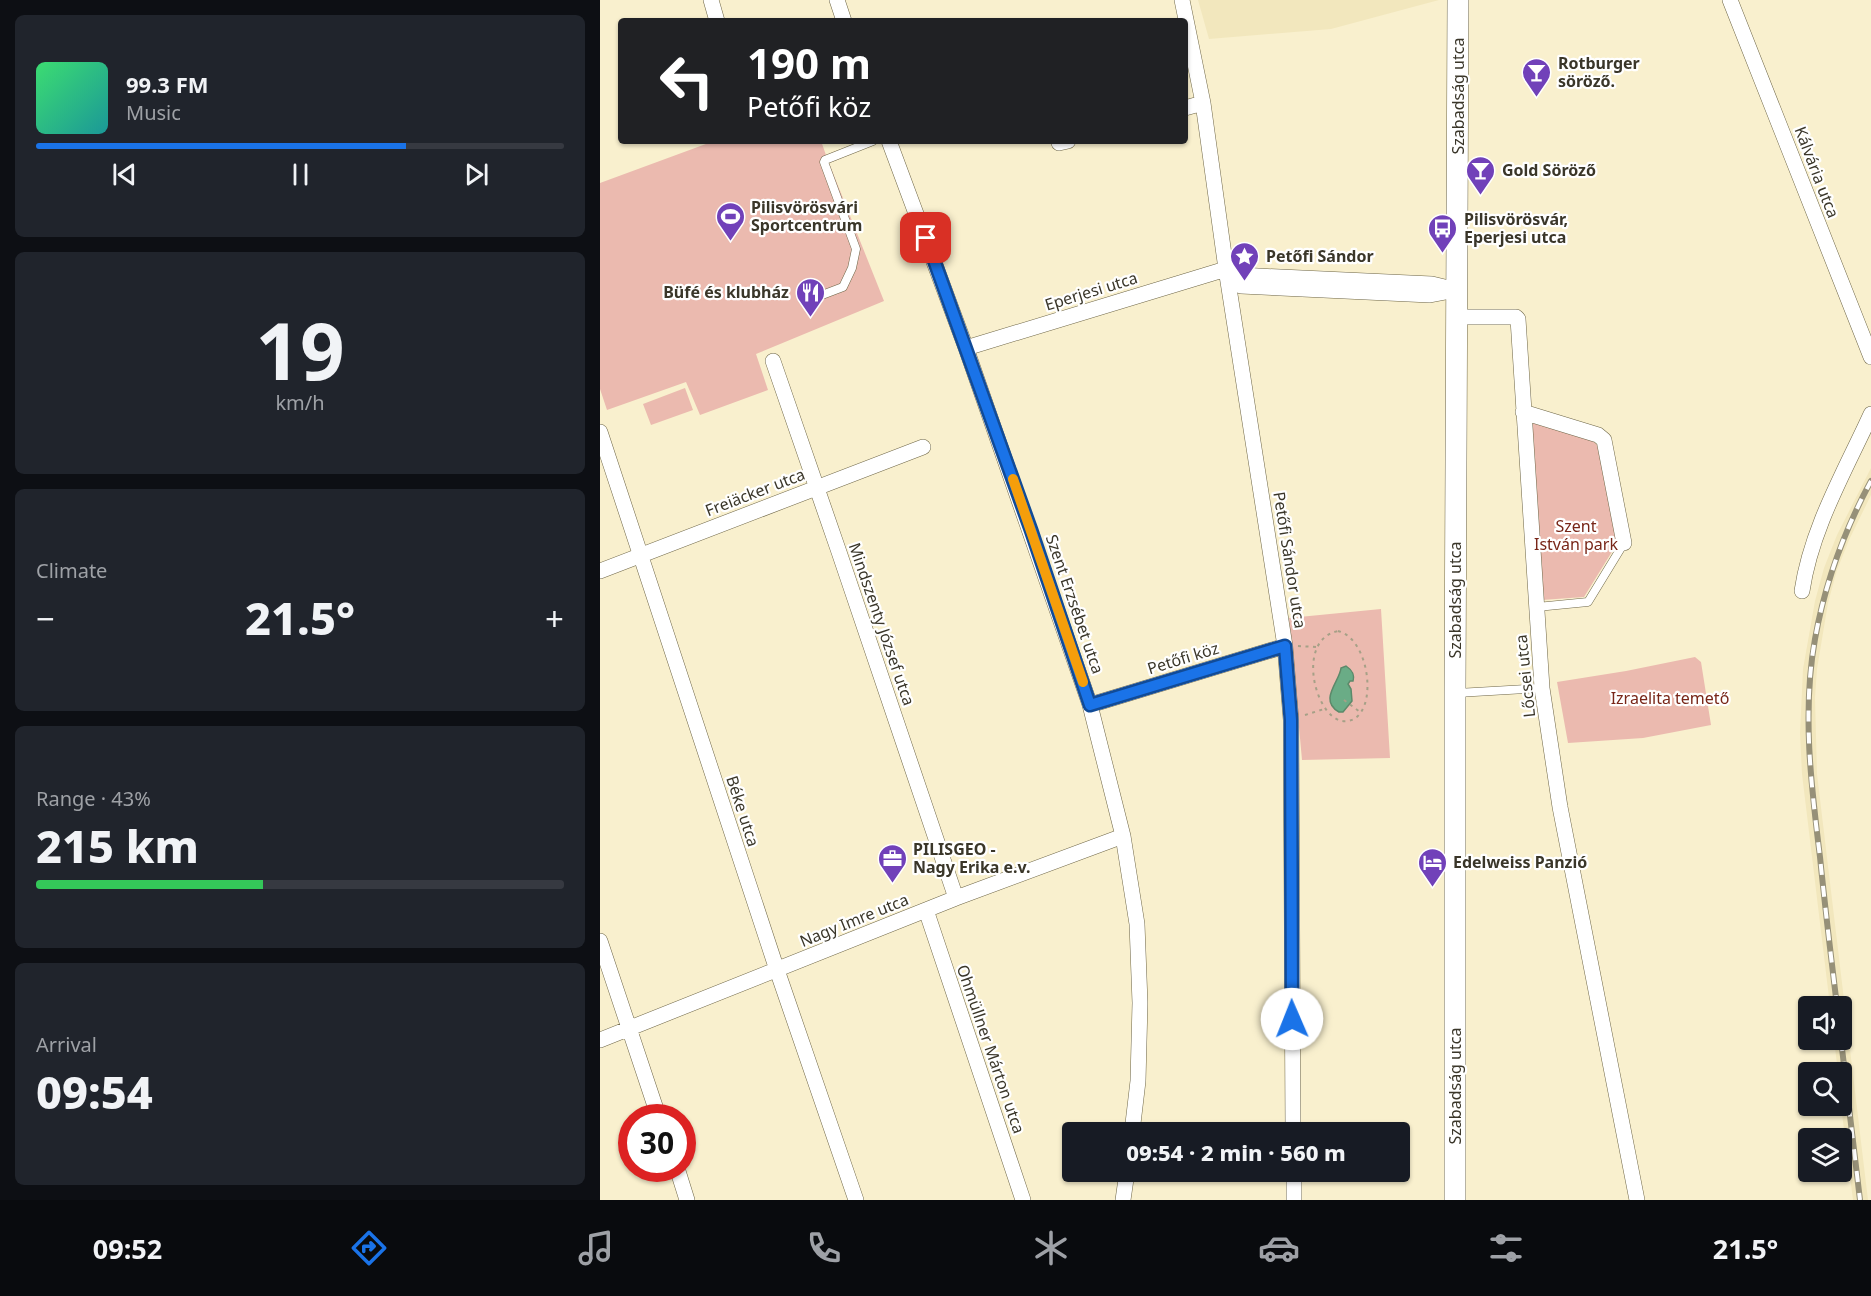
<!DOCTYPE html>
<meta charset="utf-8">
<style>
:root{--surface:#171b24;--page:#20242c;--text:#f1f3f6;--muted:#9ea1a6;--line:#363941;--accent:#1a73e8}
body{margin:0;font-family:"Noto Sans",sans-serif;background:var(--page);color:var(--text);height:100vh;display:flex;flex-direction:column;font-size:22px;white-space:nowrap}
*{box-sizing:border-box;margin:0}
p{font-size:20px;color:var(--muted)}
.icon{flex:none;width:33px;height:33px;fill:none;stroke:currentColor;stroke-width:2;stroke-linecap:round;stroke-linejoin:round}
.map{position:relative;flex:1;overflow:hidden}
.drawer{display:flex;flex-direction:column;gap:15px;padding:15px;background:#0d0f14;width:600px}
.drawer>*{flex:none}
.guide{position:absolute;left:18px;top:18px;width:570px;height:126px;border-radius:6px;box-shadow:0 2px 4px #0004;background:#202124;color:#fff;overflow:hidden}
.fabs{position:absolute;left:1198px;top:996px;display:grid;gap:12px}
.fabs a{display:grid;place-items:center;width:54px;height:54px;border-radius:6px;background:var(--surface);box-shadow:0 2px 4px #0004;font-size:30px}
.speed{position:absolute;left:18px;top:1104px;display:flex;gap:12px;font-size:30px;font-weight:700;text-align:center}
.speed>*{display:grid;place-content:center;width:78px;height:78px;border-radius:50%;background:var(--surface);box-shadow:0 2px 4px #0004;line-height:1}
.speed .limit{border:9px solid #d22;background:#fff;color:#111}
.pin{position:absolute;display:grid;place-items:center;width:51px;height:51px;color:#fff;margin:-26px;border-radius:12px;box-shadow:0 3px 9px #0006}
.me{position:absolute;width:66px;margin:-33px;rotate:359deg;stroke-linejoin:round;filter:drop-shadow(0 0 4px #0008)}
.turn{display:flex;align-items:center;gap:21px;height:126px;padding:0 30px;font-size:27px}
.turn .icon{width:78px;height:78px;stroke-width:2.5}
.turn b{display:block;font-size:42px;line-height:51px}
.big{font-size:45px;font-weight:800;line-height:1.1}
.drawer .tile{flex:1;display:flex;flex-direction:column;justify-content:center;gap:9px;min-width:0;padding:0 21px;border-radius:9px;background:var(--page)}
.drawer .dial{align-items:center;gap:0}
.dial b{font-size:78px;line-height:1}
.song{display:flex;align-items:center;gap:18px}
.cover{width:72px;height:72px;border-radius:9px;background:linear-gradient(135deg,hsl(140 70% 55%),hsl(180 70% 35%))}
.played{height:6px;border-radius:3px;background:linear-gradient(90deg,var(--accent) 70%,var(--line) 70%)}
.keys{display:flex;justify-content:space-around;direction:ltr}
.heat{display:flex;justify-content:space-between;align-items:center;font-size:33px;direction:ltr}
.charge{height:9px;border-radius:4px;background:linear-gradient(90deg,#34c759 43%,var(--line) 0)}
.trip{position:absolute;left:462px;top:1122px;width:348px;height:60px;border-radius:6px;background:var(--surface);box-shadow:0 2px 4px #0004;font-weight:800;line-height:60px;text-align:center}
.menu{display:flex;height:96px;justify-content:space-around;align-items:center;background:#090b0e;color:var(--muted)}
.menu .icon{width:42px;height:42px}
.menu .selected{color:var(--accent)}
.menu b{font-size:27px;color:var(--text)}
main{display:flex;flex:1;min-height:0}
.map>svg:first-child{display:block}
</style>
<main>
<section class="drawer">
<div class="tile">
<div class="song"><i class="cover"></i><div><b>99.3 FM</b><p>Music</p></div></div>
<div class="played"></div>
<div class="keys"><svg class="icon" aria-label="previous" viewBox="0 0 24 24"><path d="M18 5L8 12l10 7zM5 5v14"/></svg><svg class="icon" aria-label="pause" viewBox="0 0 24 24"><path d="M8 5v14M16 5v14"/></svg><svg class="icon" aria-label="next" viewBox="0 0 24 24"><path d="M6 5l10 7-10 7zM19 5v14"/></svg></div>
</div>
<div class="tile dial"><b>19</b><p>km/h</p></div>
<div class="tile"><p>Climate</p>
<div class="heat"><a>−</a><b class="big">21.5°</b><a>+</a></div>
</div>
<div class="tile"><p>Range · 43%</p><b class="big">215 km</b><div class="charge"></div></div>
<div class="tile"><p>Arrival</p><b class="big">09:54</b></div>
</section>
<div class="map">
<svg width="1271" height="1200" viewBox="0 0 1271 1200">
<rect width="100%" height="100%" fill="#f9f0ce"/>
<path fill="#f2e7bd" d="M598,0h241l-108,29 -122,10z
M1271,468v27l-22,45 -12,30 -9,33 -11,66 -2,29 2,76 51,426h-15l-12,-94 1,-34h-4l-4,-32h8v-34h-12l-28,-232 -2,-41 3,-64 12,-68 9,-33 13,-33z"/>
<path fill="#ebbaaf" d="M114,141h107l5,14 36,-14h20l-53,22 55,138 -128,53 12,36 -68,25 -14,-33 -79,28 -7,-21v-206z
M85,388l8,22 -42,15 -8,-21z
M928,420l64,20 7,7 19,95 -34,55 -42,3z
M781,609l9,149 -88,2 -13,-142z
M1095,657l6,5 10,63 -68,13 -75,5 -11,-61 69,-11z"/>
<path fill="#6aac86" stroke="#5c896a" stroke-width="1.5" d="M746,666c6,4 9,8 7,15h-3l-2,3 3,5 1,12 -9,11h-4c-21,-12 1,-31 2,-44z"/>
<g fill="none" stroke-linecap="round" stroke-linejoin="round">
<defs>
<path id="lane" d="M222,295l21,-8 9,-19 4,-19 -32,-87 1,-2 48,-19
M937,607l51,-5 36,-59
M857,693l85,-5"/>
<path id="street" d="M111,0l6,21
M237,0l7,21
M582,0l21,103 23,166 59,377 6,74 2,412
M1130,0l141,357
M585,108l18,-5
M289,141l77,207 124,357 33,131 14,88 3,79 -2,78 -6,51
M459,143l9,-2
M627,271l5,8 9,7 189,9 21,-4
M856,317h60l2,2 24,369 18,119 77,393
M366,348l260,-79 15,6 17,1 174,8 25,6
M173,361l66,191 117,346
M923,412l75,23 6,5 20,103
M0,432l177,538 79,230
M0,571l323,-124
M1202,591c9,-62 43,-120 69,-177
M490,705l195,-59
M326,910l97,290
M0,941l59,177
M0,1040l356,-142 167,-62
M77,1168l10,32
M694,1172v28
M523,1200l4,-28"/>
<path id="secondary" d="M855,1200v-507l3,-693"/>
</defs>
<use href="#lane" stroke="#6e6647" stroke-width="9"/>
<use href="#street" stroke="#6e6647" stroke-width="16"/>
<use href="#secondary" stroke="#6e6647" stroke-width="22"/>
<path stroke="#a6a087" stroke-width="2" stroke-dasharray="3 4.5" stroke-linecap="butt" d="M738,631c33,8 41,85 10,90 -31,6 -55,-81 -10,-90z
M698,646l18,1
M744,700l16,12
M705,715l19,-6"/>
<use href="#lane" stroke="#fff" stroke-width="8"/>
<use href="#street" stroke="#fff" stroke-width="15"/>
<use href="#secondary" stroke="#fff" stroke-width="21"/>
<defs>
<path id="rail" d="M1237,1006c-6,-49 -12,-99 -17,-149 -9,-72 -18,-146 -5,-218 10,-56 29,-108 56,-158
M1241,1040l19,160"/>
</defs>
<use href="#rail" stroke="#969078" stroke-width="6"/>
<use href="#rail" stroke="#fff" stroke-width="4" stroke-dasharray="11" stroke-linecap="butt"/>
</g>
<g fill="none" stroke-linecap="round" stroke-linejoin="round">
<defs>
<path id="route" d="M326,238l105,292 59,175 195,-59 6,74 1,299"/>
</defs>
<use href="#route" stroke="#114b97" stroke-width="15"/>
<use href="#route" stroke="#1a73e8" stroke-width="10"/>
<path stroke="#f59e0b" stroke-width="10" d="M413,479l70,203"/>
</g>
<defs>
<symbol id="bar-pin" viewBox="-11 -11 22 30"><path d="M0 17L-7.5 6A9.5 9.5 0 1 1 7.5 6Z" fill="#7141b9" stroke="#fff"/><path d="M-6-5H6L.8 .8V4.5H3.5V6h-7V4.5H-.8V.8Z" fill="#fff"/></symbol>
<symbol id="stadium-pin" viewBox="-11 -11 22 30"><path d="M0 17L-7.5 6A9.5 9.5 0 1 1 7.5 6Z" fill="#7141b9" stroke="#fff"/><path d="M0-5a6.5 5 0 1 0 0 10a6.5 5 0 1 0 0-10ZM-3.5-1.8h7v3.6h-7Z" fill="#fff"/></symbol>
<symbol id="bus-pin" viewBox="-11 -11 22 30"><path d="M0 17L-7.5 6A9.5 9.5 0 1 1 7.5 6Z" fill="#7141b9" stroke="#fff"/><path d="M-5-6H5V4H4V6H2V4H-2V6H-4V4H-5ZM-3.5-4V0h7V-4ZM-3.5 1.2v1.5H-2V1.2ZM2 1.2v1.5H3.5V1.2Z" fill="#fff"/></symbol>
<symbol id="sight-pin" viewBox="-11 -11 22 30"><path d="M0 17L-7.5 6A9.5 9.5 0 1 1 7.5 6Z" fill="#7141b9" stroke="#fff"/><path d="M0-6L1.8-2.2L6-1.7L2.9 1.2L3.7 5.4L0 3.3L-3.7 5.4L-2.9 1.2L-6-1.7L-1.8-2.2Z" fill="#fff"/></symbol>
<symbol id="restaurant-pin" viewBox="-11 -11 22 30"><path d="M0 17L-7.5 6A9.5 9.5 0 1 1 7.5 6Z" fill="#7141b9" stroke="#fff"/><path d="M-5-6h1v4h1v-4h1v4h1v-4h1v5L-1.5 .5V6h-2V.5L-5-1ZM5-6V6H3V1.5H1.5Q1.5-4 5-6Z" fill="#fff"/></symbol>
<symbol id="office-pin" viewBox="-11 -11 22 30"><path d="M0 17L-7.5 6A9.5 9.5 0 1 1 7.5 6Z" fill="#7141b9" stroke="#fff"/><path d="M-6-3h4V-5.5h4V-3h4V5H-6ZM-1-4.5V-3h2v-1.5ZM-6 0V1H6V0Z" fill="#fff"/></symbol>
<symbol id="hotel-pin" viewBox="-11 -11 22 30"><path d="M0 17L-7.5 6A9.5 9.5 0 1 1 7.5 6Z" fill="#7141b9" stroke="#fff"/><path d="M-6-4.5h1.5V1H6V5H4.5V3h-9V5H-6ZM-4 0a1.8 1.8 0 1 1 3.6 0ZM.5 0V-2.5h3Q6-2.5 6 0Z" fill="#fff"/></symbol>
</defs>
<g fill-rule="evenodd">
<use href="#bar-pin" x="920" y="56" width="33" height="45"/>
<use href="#bar-pin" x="864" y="154" width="33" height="45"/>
<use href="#stadium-pin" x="114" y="200" width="33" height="45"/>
<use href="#bus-pin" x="826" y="212" width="33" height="45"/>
<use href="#sight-pin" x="628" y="240" width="33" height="45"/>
<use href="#restaurant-pin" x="194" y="276" width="33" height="45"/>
<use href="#office-pin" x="276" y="842" width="33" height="45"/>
<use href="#hotel-pin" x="816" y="846" width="33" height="45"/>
</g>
<g text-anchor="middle" stroke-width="4.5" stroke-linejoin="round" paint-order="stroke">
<g font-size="16" font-weight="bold" fill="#3a3629" stroke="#fff" text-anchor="start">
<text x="958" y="69">Rotburger<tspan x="958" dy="18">söröző.</tspan></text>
<text x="902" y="176">Gold Söröző</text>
<text x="151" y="213">Pilisvörösvári<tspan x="151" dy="18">Sportcentrum</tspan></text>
<text x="864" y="225">Pilisvörösvár,<tspan x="864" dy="18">Eperjesi utca</tspan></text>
<text x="666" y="262">Petőfi Sándor</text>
<text x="189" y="298" text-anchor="end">Büfé és klubház</text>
<text x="313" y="855">PILISGEO -<tspan x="313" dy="18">Nagy Erika e.v.</tspan></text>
<text x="853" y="868">Edelweiss Panzió</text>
</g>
<g font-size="16" fill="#3a3629" stroke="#fff">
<text transform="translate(858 96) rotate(-90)" y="6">Szabadság utca</text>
<text transform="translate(1217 172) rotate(69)" y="6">Kálvária utca</text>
<text transform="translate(491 291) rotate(-17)" y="6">Eperjesi utca</text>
<text transform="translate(155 492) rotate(-21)" y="6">Freiäcker utca</text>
<text transform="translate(690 560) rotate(81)" y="6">Petőfi Sándor utca</text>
<text transform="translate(855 600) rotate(-90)" y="6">Szabadság utca</text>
<text transform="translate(475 604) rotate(71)" y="6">Szent Erzsébet utca</text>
<text transform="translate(282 624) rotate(71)" y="6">Mindszenty József utca</text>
<text transform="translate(583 658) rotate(-17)" y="6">Petőfi köz</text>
<text transform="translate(925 676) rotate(-96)" y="6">Lőcsei utca</text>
<text transform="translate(143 811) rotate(72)" y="6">Béke utca</text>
<text transform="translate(254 920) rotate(-22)" y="6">Nagy Imre utca</text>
<text transform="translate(391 1049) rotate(71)" y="6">Ohmüllner Márton utca</text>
<text transform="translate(855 1086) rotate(-90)" y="6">Szabadság utca</text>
</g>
<g font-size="16" fill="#782618" stroke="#fff">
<text x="976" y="532">Szent<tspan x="976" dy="18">István park</tspan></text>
<text x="1070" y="704">Izraelita temető</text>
</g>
</g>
</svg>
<div class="fabs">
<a><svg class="icon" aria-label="sound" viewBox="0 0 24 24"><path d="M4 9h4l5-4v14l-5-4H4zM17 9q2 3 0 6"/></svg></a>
<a><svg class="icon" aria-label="search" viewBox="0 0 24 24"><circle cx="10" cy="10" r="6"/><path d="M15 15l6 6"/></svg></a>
<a><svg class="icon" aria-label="layers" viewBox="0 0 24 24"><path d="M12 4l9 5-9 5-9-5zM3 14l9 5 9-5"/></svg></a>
</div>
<div class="speed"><div class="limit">30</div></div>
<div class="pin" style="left:326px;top:238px;background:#d93025"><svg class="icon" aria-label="arrive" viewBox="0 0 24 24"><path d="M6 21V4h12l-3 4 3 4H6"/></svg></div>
<svg class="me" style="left:692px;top:1019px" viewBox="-20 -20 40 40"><circle r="19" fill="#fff"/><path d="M0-13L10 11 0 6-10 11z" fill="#1a73e8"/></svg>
<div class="trip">09:54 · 2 min · 560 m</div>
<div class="guide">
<div class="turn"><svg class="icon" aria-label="left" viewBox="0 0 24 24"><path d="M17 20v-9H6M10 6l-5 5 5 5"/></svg><div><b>190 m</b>Petőfi köz</div></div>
</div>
</div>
</main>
<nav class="menu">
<b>09:52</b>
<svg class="icon selected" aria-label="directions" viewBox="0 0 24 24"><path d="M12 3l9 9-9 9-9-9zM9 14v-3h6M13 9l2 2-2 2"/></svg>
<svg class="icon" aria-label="music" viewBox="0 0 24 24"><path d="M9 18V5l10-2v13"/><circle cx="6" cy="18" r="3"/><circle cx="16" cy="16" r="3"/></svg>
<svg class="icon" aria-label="phone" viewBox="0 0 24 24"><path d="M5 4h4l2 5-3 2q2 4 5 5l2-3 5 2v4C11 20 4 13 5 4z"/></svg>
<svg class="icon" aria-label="climate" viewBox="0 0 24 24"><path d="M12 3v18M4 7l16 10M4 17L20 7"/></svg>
<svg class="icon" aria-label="car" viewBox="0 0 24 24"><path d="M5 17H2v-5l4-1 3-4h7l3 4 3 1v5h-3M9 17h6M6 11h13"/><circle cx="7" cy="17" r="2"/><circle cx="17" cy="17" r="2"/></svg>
<svg class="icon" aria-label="filters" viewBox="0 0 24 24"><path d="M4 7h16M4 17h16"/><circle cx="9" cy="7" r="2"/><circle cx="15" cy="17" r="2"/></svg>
<b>21.5°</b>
</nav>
